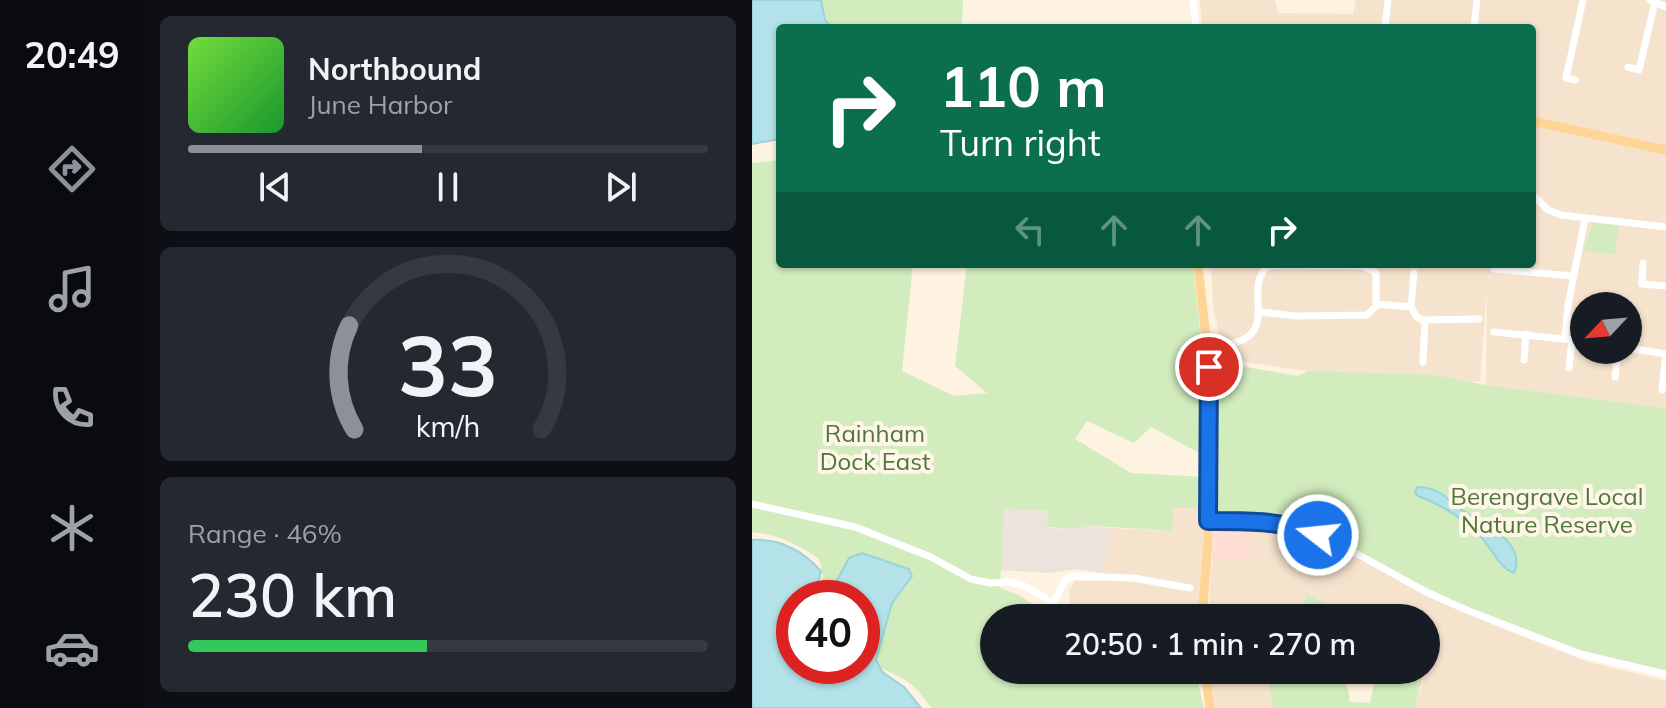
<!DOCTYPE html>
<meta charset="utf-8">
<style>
:root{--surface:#171b24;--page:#242831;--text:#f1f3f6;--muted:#9ea1a6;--line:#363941;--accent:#8c9099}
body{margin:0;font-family:Mulish,sans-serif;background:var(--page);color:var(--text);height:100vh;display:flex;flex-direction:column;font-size:30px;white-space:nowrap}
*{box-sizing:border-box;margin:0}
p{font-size:26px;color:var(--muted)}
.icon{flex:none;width:44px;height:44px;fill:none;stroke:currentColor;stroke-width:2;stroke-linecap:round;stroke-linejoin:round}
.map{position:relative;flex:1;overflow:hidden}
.panel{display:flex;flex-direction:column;gap:16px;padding:16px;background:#0d0f14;width:608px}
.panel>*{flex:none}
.banner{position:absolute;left:24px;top:24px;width:760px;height:244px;border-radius:8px;box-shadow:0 2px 6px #0004;background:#0b6e4f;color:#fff;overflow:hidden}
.needle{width:52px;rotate:244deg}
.tools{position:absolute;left:818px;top:292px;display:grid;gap:16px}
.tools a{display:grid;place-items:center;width:72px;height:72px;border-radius:50%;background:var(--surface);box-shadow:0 2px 6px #0004;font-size:40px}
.speed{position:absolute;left:24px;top:580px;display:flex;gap:16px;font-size:40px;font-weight:700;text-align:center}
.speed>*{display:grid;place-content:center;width:104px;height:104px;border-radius:50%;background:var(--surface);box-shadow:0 2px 6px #0004;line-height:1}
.speed .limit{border:12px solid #d22;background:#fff;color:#111}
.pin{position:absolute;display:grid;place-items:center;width:68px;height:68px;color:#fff;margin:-34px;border:4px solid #fff;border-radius:50%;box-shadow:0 2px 8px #0007}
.me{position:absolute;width:88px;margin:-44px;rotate:286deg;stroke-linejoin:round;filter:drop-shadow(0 0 6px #0008)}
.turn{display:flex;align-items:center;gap:28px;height:168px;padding:0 32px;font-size:36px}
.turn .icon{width:104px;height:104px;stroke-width:2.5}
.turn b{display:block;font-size:56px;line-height:68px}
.lanes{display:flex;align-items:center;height:76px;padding:0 32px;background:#0003;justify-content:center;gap:40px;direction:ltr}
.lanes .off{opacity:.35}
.big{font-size:60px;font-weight:600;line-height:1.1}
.panel .card{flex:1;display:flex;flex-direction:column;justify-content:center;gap:12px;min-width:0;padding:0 28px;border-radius:12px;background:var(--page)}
.panel .dial{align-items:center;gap:0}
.dial svg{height:208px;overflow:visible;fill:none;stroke:var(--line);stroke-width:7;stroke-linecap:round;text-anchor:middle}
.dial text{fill:var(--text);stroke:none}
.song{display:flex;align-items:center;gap:24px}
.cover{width:96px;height:96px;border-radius:12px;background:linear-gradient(135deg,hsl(100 70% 55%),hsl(130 70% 35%))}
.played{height:8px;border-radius:4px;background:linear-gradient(90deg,var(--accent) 45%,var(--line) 45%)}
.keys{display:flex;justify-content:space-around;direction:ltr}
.charge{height:12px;border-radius:6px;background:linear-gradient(90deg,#34c759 46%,var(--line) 0)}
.trip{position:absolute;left:228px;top:604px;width:460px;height:80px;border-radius:40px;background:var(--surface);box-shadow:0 2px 6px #0004;font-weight:600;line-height:80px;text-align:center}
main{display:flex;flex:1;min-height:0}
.dock{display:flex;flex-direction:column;width:144px;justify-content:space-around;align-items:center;background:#090b0e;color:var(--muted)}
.dock .icon{width:56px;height:56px}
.dock .selected{color:var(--accent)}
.dock b{font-size:36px;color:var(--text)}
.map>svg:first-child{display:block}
</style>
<main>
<nav class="dock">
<b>20:49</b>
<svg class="icon selected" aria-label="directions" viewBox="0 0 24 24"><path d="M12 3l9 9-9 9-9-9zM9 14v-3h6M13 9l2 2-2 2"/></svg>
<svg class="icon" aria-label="music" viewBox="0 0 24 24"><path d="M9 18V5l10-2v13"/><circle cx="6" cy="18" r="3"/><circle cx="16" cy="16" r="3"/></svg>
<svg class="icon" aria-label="phone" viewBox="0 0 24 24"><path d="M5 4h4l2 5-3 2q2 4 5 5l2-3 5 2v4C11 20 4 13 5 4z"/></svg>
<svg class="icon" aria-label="climate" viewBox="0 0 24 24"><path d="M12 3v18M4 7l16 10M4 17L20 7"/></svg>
<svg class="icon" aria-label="car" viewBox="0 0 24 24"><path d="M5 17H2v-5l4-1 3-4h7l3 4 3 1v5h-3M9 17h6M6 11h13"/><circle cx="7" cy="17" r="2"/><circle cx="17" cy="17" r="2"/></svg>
</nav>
<section class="panel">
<div class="card">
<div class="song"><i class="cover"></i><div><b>Northbound</b><p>June Harbor</p></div></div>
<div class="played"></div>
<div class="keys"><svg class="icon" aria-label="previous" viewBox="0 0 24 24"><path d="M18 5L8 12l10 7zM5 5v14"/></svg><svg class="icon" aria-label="pause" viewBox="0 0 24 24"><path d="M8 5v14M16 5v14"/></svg><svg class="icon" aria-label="next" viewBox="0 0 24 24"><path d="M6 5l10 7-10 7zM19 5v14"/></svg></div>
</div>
<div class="card dial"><svg viewBox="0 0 100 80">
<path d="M14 69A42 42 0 1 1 86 69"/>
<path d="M14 69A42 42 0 0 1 12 29" stroke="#8c9099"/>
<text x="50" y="56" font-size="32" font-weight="700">33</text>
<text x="50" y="72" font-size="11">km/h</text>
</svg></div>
<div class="card"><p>Range · 46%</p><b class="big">230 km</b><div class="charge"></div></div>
</section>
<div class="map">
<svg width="914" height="708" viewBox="0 0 914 708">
<rect width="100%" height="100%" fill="#fef2e0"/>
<path fill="#f6e3ce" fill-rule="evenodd" d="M448,0h75l3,13 75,1 3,-14h310v408l-180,-23 1,-98 -7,95 -173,-11 -83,-12 -11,-54 -2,-41h321v-236h-330zM832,306h44v44h-44z
M422,508h31l-5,110h-121l-9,-7 -1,-21 6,-9h27l8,-53 62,3z
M498,526l52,7 26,9 99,53 71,32 90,35 78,19v27h-251l11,-38v-52h-69l-51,-24 -3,24h-95l4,-59h37z
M458,670h59l4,38h-59z"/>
<path fill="#ffdfd3" d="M468,526h30l-1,34 -37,-1 1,-28z"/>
<path fill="#ece3dc" d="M252,509l45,2 -1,17 32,1v-4l30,3 -7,45 -26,-4 -28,4 -50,-3z"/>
<path fill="#d2ecbe" d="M0,0h211l-1,28h-182z
M28,160v104h133l-11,107 52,25 33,-3 -32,-27 12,-102h226l8,77 4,115 -54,-29 -17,16 -47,-22 -12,18 56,34 74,4v31h-31l-2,23 -91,-6 -1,4 -33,-2 2,-16 -45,-2 -4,79 21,8 29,22h-56v52h133l17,8h53l7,30h-273c-17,-25 -24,-29 -51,-40l24,19 17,21h-169v-168c29,1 50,9 69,31 -3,16 -9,27 -27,27v68h68v-68h-48l9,-22 -4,-17c-20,-14 -42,-25 -67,-27v-369z
M841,223l26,2 -4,29 -32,-3z
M465,362l81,14 9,-5 127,4 52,10 180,23v263l-83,-20 -86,-32 -44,-18 -59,-29 -69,-39 -64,-16 -23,1 -24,-5 -1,-39h3l2,-32 -3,-1z
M554,594l51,24h-54z
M553,670h119l-9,38h-142l-4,-30 75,4 4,7 2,13 20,1 5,-24z"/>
<path fill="#b4e2e9" stroke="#99d3db" stroke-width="2" d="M0,0h69l4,20 8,8h-53v111l-28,5z
M665,487c27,1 29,14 50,26 19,13 60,30 47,60 -15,-5 -22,-25 -33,-36 -18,-19 -39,-32 -63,-41l-3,-3z
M0,540c28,-2 51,11 69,31 -3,16 -9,27 -27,27v68h68v-68h-35l22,-40 13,-5 47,16 3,7 -20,27 -16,57 6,12 22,15 17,21h-169z"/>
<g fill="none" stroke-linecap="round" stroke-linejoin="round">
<path stroke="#fff" stroke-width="7" d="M441,0l3,28
M898,0l16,7
M633,28l3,-28
M722,28l3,-28
M876,67l11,3 16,-68
M823,80l-9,-2 17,-78
M780,194l16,16 13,5 105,12
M891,263l-1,21 24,2
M742,269l79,7
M624,304l35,3 6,10 5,3 57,-1
M659,307l3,-34
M742,332l90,9
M813,338l3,-32 17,-88
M456,346c82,-1 32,-55 59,-79l11,-2 85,1 13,7v33l-9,9 -70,1 -37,-4
M876,348l38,6 -4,36
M772,360l2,-26
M671,362l2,-42
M817,368l3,-29
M863,377l3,-27
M0,504l103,23 76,30 40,22 19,4 19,-1 15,4 20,11 21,21
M456,521l59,1 37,7 57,27 65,36 43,19 111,43 86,20
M301,604l12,-24 7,-4 61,2 57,10
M385,670l43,4 18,-4"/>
<path stroke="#ffd596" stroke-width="9" d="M780,121l134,29
M446,264l11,103 -1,176 -6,75
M453,670l5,38"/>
</g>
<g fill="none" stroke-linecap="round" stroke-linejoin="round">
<defs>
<path id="route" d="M457,367l-1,154c38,0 75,-1 110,14"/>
</defs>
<use href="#route" stroke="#114b97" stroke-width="20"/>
<use href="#route" stroke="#1a73e8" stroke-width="14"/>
</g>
<g text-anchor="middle" stroke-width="8" stroke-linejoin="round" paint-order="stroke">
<g font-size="24" fill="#4e783b" stroke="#fff5e8">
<text x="123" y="442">Rainham<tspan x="123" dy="28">Dock East</tspan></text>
<text x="795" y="505">Berengrave Local<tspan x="795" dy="28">Nature Reserve</tspan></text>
</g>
</g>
</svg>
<div class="tools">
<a><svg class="needle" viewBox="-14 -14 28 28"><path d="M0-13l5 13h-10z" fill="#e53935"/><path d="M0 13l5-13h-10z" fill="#9ea1a6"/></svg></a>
</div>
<div class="speed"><div class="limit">40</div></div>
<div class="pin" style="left:457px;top:367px;background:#d93025"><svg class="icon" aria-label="arrive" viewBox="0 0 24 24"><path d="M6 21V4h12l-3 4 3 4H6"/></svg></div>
<svg class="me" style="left:566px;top:535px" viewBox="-20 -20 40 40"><circle r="17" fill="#1a73e8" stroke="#fff" stroke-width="3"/><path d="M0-11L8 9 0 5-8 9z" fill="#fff"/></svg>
<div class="trip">20:50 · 1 min · 270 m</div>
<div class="banner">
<div class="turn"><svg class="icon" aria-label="right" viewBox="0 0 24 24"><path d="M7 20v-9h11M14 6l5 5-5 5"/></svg><div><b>110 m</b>Turn right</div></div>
<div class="lanes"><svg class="icon off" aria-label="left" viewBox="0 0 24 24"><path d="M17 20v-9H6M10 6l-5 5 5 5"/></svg><svg class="icon off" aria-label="ahead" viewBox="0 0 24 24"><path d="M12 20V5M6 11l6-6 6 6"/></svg><svg class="icon off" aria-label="ahead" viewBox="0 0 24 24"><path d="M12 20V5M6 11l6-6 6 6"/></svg><svg class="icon" aria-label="right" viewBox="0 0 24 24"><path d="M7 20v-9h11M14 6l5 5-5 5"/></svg></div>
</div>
</div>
</main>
